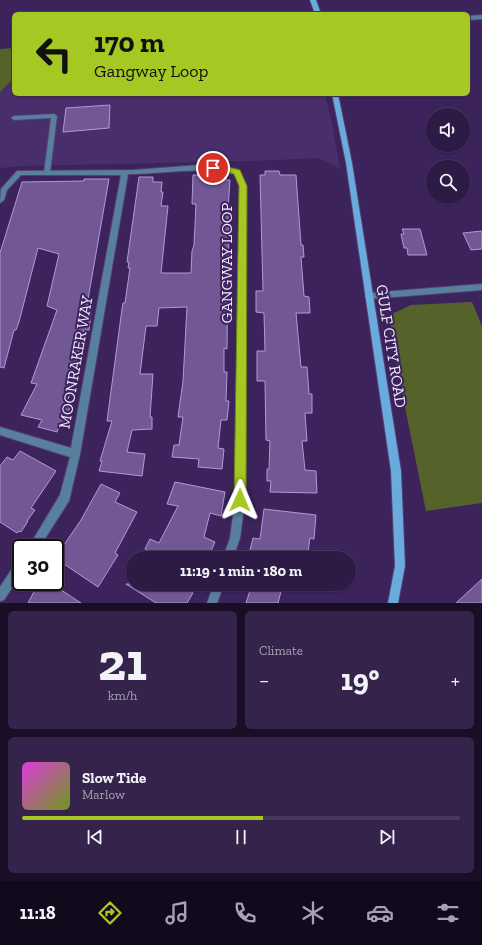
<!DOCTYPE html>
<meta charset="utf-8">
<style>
:root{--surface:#2d1a45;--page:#35234c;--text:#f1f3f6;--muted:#a7a1b3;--line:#48385e;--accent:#a6c822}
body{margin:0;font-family:"Zilla Slab",serif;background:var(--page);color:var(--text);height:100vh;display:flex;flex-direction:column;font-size:15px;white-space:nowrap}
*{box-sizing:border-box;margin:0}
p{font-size:13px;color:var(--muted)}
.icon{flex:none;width:22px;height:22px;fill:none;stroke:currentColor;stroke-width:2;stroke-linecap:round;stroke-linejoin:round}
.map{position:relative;height:603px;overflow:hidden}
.side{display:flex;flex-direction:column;gap:8px;padding:8px;background:#190e26;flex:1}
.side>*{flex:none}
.hud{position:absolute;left:12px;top:12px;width:458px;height:84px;border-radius:6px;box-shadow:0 1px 3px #0004,0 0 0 1px var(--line);background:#a6c822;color:#111;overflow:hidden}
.buttons{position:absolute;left:426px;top:108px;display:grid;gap:8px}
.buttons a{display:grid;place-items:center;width:44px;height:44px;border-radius:50%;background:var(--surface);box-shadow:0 1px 3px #0004,0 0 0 1px var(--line);font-size:20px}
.speed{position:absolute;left:12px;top:539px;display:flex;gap:8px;font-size:20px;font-weight:700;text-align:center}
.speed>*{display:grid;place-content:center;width:52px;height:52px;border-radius:50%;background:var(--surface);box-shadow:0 1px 3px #0004,0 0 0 1px var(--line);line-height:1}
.speed .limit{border:2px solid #111;border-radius:6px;background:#fff;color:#111}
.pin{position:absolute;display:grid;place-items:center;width:34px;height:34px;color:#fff;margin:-17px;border:2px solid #fff;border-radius:50%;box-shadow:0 1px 4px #0007}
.me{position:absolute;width:44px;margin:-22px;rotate:1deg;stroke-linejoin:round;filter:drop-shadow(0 0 3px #0008)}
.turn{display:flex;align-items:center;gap:14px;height:84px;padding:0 16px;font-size:18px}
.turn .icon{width:52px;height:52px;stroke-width:2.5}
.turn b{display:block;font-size:28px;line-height:34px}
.big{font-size:30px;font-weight:700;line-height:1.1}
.side .widget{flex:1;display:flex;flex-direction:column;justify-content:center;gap:6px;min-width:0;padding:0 14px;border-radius:6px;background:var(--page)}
.side .dial{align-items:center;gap:0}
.dial b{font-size:52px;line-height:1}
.song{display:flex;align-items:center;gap:12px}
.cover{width:48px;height:48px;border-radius:6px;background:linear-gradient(135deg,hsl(300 70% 55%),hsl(80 70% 35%))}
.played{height:4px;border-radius:2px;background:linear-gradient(90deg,var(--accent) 55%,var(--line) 55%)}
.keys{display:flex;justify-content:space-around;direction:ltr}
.heat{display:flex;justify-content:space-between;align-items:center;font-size:22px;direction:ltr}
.side .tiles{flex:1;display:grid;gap:8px;grid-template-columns:1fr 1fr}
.widget:last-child{grid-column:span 2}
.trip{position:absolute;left:126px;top:551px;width:230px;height:40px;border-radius:20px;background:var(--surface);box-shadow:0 1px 3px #0004,0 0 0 1px var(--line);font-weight:700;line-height:40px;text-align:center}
.dock{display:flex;height:64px;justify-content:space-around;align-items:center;background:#120a1c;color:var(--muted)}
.dock .icon{width:28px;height:28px}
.dock .current{color:var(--accent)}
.dock b{font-size:18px;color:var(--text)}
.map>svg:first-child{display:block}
</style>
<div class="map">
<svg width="482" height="603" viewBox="0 0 482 603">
<rect width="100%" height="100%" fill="#3c235c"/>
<path fill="#492e6c" d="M14,78v16h311l7,29 8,46 -21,-11 -65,3 -232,5 -22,2v-76z"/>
<path fill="#55632a" d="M14,48v30l-14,14v-43z
M472,302l10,24v177l-56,8 -36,-178 2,-19 19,-9z"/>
<path fill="#715895" stroke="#b298db" d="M110,105l-1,23 -46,4 3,-24z
M265,171h14l1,4h16l5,70h2l1,12h-3l3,39 5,1 1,16h-14l5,54h6l2,27h3v19h-7l2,28h-5l3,29 11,1 1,22 -47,-1 1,-11h-4v-12h2l1,-28 -4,-1 -1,-59h-8v-30h8l-1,-38 -8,-1v-21h7l-3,-116h5z
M193,175h33v5h4l-2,30 1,48h-1l-1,91 -3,-1v24h3l-1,29h3l-2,19h-6l-3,28 6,1 -2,20 -24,-2 1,-8 -27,-2 2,-12h5l4,-28h-5l5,-36 4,-74 -28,1 -2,18h-11l-6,48h13l-3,43h2v12l-20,1 -5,22 18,2 -3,22 -43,-5 3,-10h-2l12,-40h-5l15,-112 1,-6h2l5,-35h-2l1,-6h-2l12,-85h14v5h9l-1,10h2l-2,14h7l-7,67h30l1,-22 2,-6 2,-41h-4z
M84,179h25l-22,126h5l-3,25h-5l-11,47h2l-8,26 4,1 -3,9 -5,12 -3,-1 -3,8 -19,-5 4,-7 -21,-5 16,-31 -6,-1 26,-73 -10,-4 12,-52 -21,-6 -19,74 -3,8h-2l-10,38 -4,-1v-114l22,-71 62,-1z
M402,229h18l7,26h-19l-1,-7h-3l-3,-14h3z
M482,231v18l-11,1 -8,-17z
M20,451l36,20 -25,37 4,2 -8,11h1l-7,11 -2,-1 -2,2 -17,-11v-56l7,-9 6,3z
M175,482l50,10 -4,24 -11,-3 -6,24 11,5 -7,16h-44l-19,-9 5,-10 9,4 19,-37 -11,-2z
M101,484l19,9 -5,9 22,10 -22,41 3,2 -20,32 -43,-29 26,-38z
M264,509l52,6 -2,24 -4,-1 -3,20h-59l5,-20 7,1z
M482,579v24h-26z
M39,582h10l32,21h-53z
M126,584h52l15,9 -6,10h-31z
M252,584h31l-5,19h-32z"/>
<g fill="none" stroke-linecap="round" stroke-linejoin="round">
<defs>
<path id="lane" d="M54,114l3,2 -7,57 -3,2 -3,-2 7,-55 -37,2 -3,-2 3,-2z"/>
<path id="street" d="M482,15v4l-14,1v-4z
M199,165l26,2 14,3 7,15 -1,315 -5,38 -7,20h-10l7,-20 5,-38 5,-315 -6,-11c-35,-8 -70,0 -106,0l-48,280 -11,47 -30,47h-11l32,-53 10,-38 -70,-22v-8l71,21 50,-273h-100l-14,15 -3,10 -4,3 1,-14 16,-18h2l115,-1z
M482,284v6l-113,9 -3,-1 -1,-2 1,-2 3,-1z
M21,560v14l-17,26 -4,1v-14l17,-26z
M214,584h10l-7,19h-10z"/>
<path id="secondary" d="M310,0h6l5,14h-6z
M332,94h6l14,69 49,308 4,95 -7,37h-10l7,-37 -4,-95 -45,-308z"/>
</defs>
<use href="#lane" stroke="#553f73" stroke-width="2"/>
<use href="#street" stroke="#553f73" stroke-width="2"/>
<use href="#secondary" stroke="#553f73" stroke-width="2"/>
<use href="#lane" fill="#58809e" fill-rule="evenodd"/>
<use href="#street" fill="#58809e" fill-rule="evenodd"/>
<use href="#secondary" fill="#69abdc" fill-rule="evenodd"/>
</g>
<path fill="#a6c822" stroke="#6c8216" d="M210,166h14l16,4 7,16 -1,314 -2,4 -4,2 -4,-2 -2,-4 5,-314 -5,-12 -10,-3 -14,-1z"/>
<g text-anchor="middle" stroke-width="4" stroke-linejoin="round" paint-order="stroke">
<g font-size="16" fill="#f0e9fe" stroke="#3c235c">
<text transform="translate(226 263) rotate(-90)" y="6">GANGWAY LOOP</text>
<text transform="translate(392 346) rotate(81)" y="6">GULF CITY ROAD</text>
<text transform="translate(75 362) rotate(-80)" y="6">MOONRAKER WAY</text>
</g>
</g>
</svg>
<div class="buttons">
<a><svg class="icon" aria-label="sound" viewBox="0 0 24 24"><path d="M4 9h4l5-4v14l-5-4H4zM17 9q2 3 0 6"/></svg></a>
<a><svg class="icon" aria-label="search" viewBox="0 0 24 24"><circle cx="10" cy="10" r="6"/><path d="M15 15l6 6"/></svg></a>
</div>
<div class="speed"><div class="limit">30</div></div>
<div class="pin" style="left:213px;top:168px;background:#d93025"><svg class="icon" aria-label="arrive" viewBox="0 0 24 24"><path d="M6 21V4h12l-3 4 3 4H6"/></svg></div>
<svg class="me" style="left:240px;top:500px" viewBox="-20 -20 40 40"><path d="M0-17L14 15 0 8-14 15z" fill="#a6c822" stroke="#fff" stroke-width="4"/></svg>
<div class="trip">11:19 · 1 min · 180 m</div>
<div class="hud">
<div class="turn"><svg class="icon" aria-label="left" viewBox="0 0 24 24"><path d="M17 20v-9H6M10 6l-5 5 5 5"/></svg><div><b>170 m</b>Gangway Loop</div></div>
</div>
</div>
<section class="side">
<div class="tiles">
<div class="widget dial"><b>21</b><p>km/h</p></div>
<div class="widget"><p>Climate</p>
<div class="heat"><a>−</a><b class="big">19°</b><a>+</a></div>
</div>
<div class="widget">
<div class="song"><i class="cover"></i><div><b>Slow Tide</b><p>Marlow</p></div></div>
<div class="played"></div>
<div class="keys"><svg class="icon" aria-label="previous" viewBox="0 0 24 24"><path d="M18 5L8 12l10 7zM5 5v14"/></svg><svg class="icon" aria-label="pause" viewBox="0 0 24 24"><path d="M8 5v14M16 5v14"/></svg><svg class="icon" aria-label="next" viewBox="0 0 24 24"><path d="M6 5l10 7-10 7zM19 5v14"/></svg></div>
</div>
</div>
</section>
<nav class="dock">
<b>11:18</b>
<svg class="icon current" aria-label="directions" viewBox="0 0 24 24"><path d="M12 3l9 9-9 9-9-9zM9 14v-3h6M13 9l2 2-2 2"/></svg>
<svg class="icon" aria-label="music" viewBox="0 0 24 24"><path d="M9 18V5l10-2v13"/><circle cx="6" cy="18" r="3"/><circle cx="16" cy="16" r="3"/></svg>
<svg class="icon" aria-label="phone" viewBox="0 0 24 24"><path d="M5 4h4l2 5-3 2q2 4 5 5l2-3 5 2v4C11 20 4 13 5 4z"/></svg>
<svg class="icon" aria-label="climate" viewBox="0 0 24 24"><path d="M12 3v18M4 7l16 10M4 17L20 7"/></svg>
<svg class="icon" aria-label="car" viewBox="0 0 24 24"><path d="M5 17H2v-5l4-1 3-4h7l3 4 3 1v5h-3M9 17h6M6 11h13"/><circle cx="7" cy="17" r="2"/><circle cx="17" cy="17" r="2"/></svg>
<svg class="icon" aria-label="filters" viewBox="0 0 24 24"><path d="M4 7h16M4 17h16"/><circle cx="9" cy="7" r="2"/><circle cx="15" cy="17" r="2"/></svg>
</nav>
